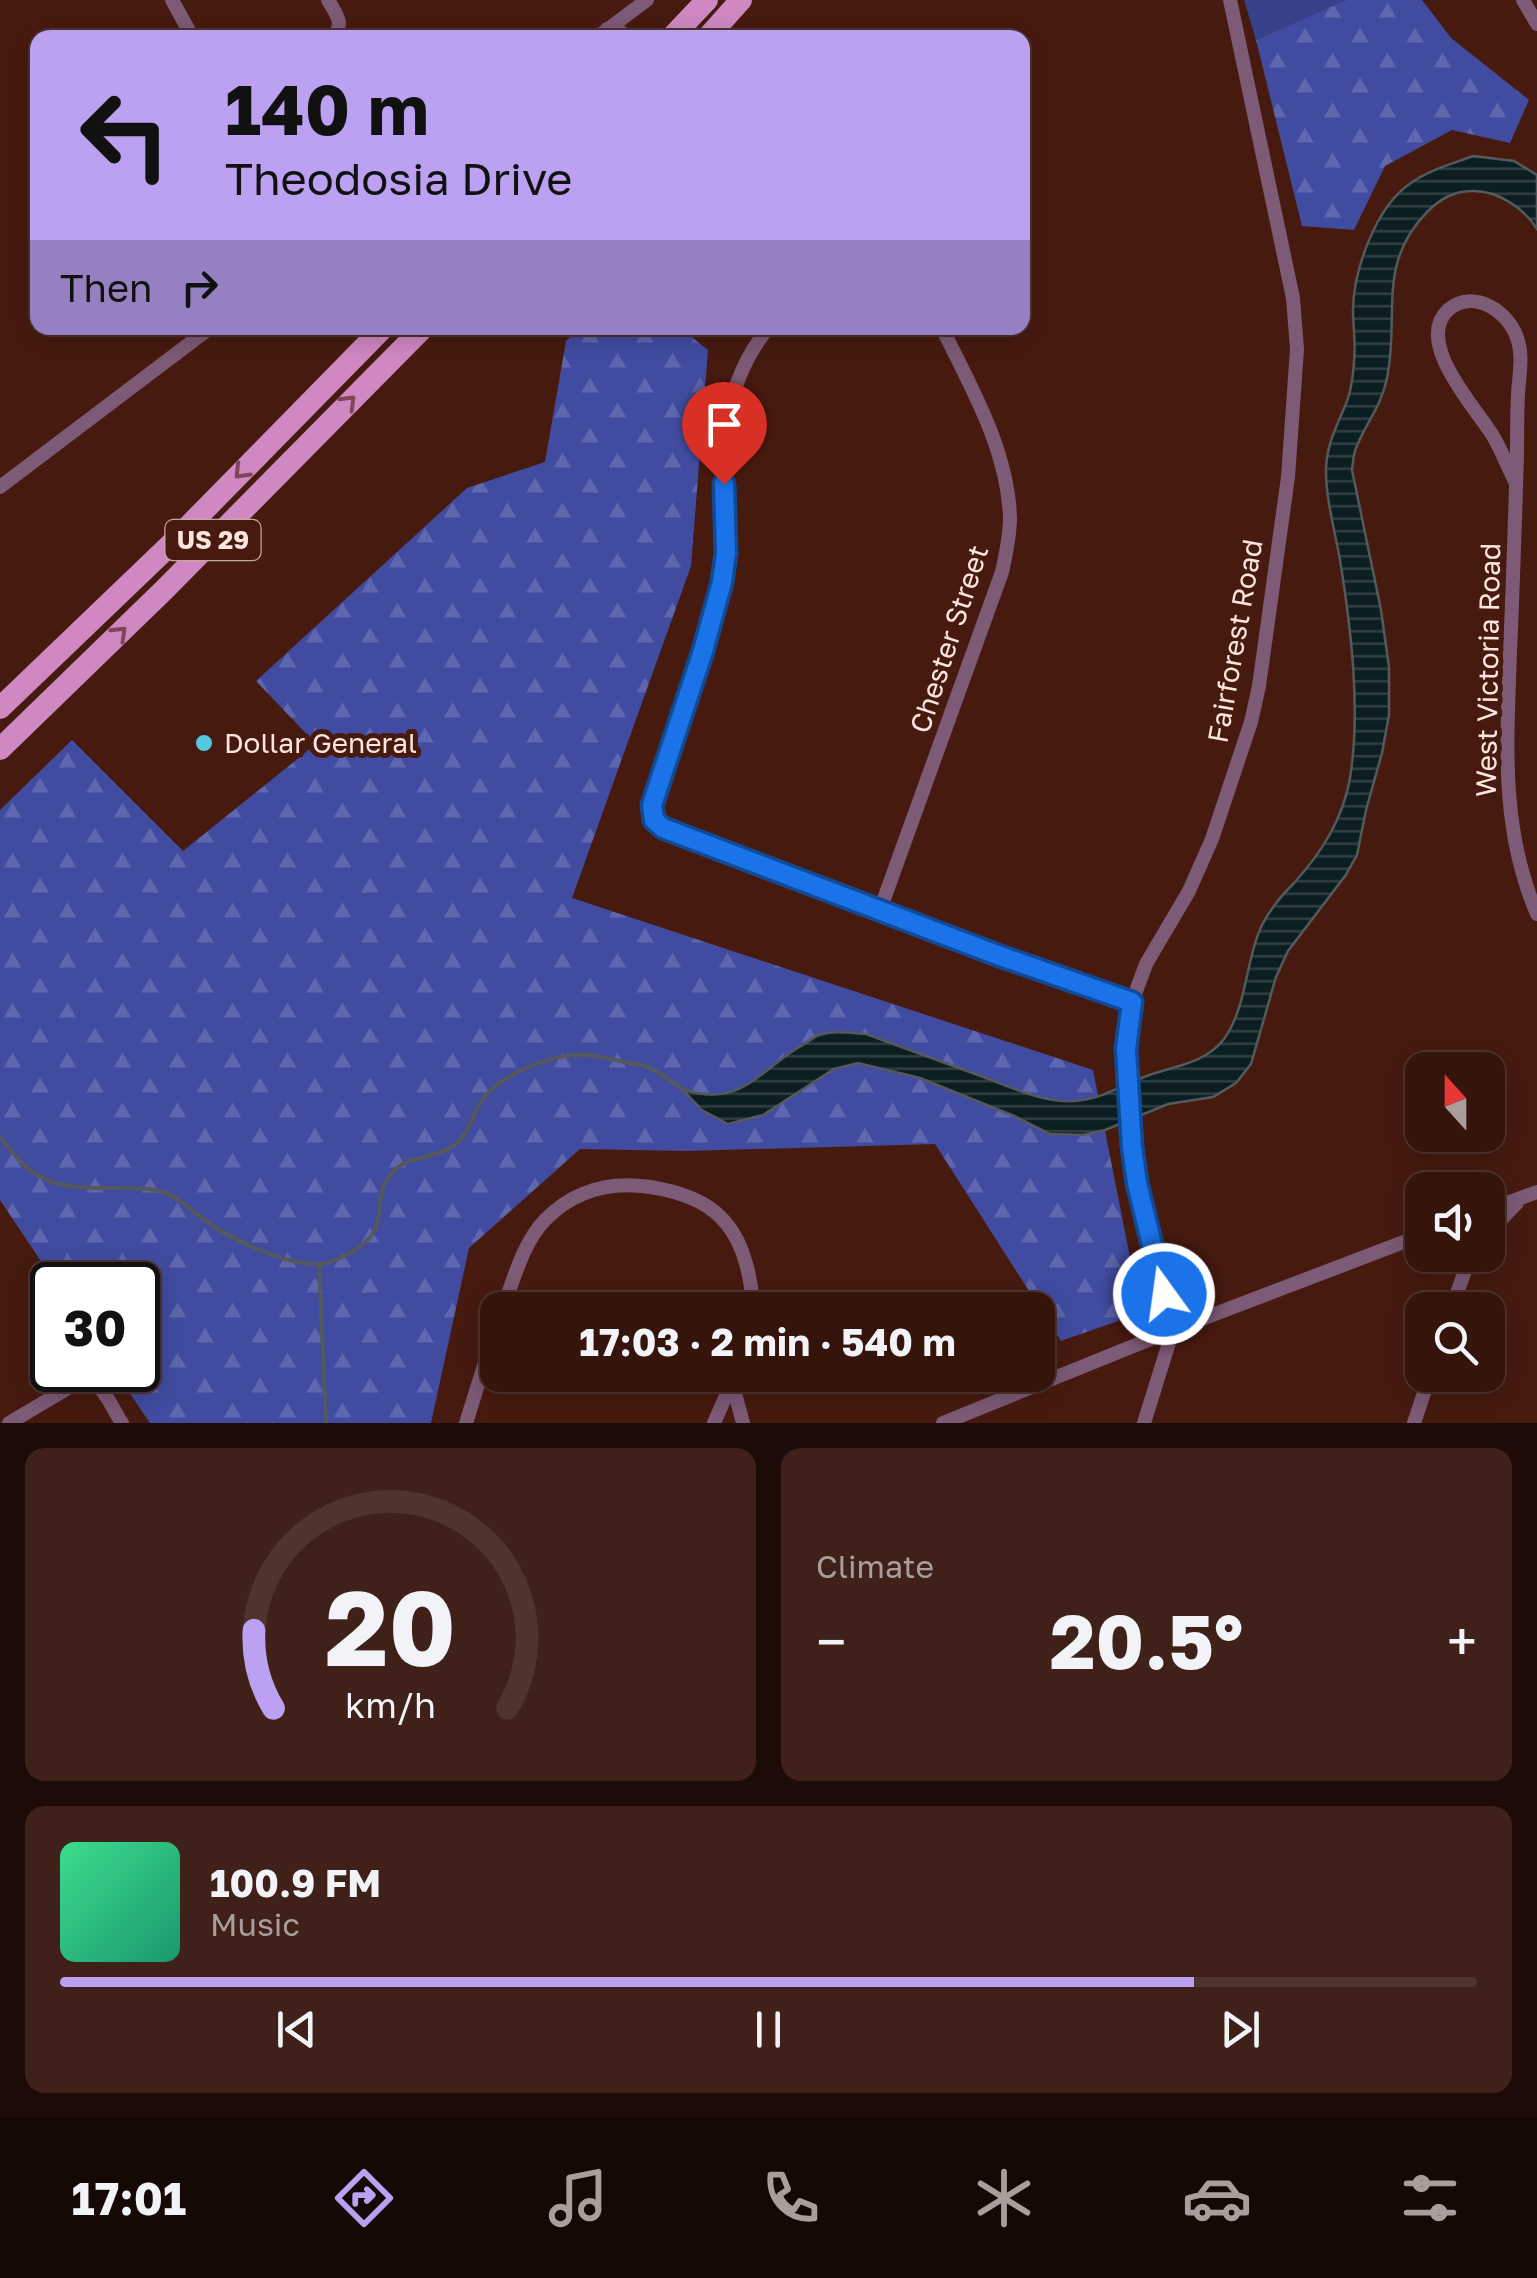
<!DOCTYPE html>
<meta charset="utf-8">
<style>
:root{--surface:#35140c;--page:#40211a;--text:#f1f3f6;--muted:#aa9e9d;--line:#4f332d;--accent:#bca0f2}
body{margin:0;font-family:"Golos Text",sans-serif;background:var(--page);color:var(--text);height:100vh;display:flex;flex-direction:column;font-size:38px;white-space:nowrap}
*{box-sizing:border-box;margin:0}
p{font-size:32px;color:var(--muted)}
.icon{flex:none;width:55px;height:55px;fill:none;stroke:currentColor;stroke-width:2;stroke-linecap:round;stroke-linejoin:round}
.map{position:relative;height:1423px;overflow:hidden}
.panel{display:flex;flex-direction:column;gap:25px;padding:25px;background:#1d0b07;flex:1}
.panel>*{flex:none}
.banner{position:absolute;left:30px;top:30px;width:1000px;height:305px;border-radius:20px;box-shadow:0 5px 25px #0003,0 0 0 2px var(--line);background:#bca0f2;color:#111;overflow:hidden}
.needle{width:65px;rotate:339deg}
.buttons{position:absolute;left:1405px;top:1052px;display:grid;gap:20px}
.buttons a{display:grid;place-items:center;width:100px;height:100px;border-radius:20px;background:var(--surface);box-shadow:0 5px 25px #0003,0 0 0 2px var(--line);font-size:50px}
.speed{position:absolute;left:30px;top:1262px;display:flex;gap:20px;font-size:50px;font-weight:700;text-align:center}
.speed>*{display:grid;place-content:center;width:130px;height:130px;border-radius:50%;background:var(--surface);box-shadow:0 5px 25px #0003,0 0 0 2px var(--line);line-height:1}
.speed .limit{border:5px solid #111;border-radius:15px;background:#fff;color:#111}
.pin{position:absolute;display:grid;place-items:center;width:85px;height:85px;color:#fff;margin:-102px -42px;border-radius:50% 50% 50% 0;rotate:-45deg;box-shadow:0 0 10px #0007}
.pin .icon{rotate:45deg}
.me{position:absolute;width:110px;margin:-55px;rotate:346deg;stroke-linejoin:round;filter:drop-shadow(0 0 8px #0008)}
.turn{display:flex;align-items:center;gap:35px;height:210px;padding:0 30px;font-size:45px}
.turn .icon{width:130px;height:130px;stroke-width:2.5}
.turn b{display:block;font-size:70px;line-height:85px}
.then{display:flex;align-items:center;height:95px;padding:0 30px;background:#0003;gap:20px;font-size:38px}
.big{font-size:75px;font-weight:700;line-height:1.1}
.panel .tile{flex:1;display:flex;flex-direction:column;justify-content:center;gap:15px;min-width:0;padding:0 35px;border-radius:20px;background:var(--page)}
.panel .dial{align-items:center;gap:0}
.dial svg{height:260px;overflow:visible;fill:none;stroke:var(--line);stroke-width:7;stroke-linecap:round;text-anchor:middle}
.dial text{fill:var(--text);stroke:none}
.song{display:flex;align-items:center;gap:30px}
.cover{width:120px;height:120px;border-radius:15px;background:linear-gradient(135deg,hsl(150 70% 55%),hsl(160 70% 35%))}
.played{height:10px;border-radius:5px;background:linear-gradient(90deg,var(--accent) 80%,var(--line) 80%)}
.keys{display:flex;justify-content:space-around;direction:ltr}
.heat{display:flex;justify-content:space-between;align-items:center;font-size:55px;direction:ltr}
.panel .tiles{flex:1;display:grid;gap:25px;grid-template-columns:1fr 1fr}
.tile:last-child{grid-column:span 2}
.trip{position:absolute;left:480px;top:1292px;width:575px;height:100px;border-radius:20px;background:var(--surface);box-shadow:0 5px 25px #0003,0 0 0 2px var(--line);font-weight:700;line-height:100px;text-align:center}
.tabs{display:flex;height:160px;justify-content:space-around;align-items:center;background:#150805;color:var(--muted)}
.tabs .icon{width:70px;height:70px}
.tabs .selected{color:var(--accent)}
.tabs b{font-size:45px;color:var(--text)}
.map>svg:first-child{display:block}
</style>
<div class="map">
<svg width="1537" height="1423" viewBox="0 0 1537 1423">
<defs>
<pattern id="forest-firs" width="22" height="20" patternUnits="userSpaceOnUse" patternTransform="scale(2.5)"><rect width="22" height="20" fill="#414ca1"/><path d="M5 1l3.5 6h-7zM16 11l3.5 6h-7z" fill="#5d66ae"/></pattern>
<pattern id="water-rules" width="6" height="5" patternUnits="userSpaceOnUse" patternTransform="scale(2.5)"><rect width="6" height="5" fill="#0b1f23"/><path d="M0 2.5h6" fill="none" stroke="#2f3f42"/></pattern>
</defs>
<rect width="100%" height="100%" fill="#471a10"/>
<path fill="#37418b" d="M1244,0h102v1l-90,39z"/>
<path fill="url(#forest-firs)" d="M1347,0h75l29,38 78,62 -19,43 -58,-13 -67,36 -31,64 -52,-4 -46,-186z
M580,328h101l27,22 -17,216 -119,332 521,172 48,243 -80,28 -126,-197 -248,7 -107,-2 -111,99 -38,175h-281l-36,-53h24v-85h-81l-57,-85v-390l72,-70 111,111 133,-107 -60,-63 211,-193 78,-26 21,-121z"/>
<path fill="url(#water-rules)" stroke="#545a5b" stroke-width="2.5" d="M1473,156l41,5 23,14v54c-13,-21 -39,-38 -63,-38 -20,0 -33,7 -47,21 -51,53 -27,102 -40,166 -6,30 -21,44 -31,70 -3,7 -3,15 -4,22l29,140 8,57v48l-7,38 -16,57 -9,45 -12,21 -57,75 -12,26 -25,87 -15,19 -23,14 -45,7 -63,26 -22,5 -33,-1 -36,-18 -94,-38 -62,-15 -24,6 -71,46 -35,9 -26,-14 -20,-21c57,19 74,-15 117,-42 6,-3 13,-9 20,-12 15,-5 31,-2 47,-1 40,15 80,29 120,44 27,10 58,25 87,23 28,-1 46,-15 71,-24 28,-11 60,-12 80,-38 24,-34 21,-79 38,-114 8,-16 20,-30 32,-42 28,-31 49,-64 56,-105 11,-68 1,-150 -10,-218 -5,-29 -14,-60 -14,-89 0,-25 10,-43 19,-65 6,-13 8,-29 9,-44 2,-18 -1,-35 -1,-53 1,-40 23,-103 58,-126 18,-13 41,-19 62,-27z"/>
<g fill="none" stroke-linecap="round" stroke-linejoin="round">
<path stroke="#545a5b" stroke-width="4" d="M0,1137c8,9 16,21 25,29 26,24 60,22 93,22 14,1 31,-1 45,4 15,5 31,20 44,30 28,19 77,43 112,42 10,0 20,-5 29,-10 50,-26 18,-53 44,-81 16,-19 41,-13 61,-27 19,-13 20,-40 37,-55 24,-22 66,-38 98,-36 12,1 25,5 37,7 7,2 16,2 22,5 14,5 27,17 39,25
M319,1264l7,159"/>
<path stroke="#7d5a76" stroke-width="14" d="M172,0l21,38
M328,0c8,14 19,26 2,38
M1523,0l14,24
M607,29l14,3 7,6
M596,38l51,-38
M768,328c-47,59 -45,117 -43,189 0,23 2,46 -3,69 -17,74 -47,146 -70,219l3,15 8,8 337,128 132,46
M1516,483c-8,-15 -14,-32 -23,-47 -18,-29 -79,-94 -45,-126 26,-23 63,3 70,31 5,16 1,36 0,53 -1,20 -1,40 -1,61 -2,65 -4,131 -7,197 -3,92 -10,175 27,262
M0,487l210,-159
M880,910l122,-338c4,-18 8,-36 8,-54 -2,-68 -39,-131 -68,-190
M1488,1210l49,-18
M1488,1233l29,-30
M502,1310c12,-30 20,-66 43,-90 36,-37 82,-41 129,-28 20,6 38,14 52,31 19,22 26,59 27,87
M1451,1310l16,-45 6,-10
M732,1382l11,41
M9,1423l76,-45c18,5 27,30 37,45
M466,1423l32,-102
M714,1423l21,-48
M943,1423l230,-93 249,-95
M1144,1423l29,-93 -36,-147 -6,-36 -4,-72 1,-49 4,-24 14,-38 43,-73 23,-52 39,-117 8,-36 29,-209 9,-128 -4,-51 -63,-298
M1414,1423l16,-48"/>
<path stroke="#d088c3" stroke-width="22" d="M671,38l36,-38
M707,38l34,-38
M0,708l170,-163 213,-217
M0,749l164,-159 259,-262"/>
</g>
<defs><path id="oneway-chevron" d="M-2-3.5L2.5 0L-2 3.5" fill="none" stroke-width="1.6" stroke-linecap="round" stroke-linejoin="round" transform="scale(2.5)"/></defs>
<g stroke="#7e4658">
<use href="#oneway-chevron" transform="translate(349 402) rotate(-45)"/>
<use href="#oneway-chevron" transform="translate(241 472) rotate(134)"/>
<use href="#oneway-chevron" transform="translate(120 633) rotate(-44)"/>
</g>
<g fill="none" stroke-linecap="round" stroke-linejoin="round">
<defs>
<path id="route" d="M724,484l2,69 -4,29 -19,69 -51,154 2,15 9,8 337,128 132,46 -6,47 6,98 5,36 27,111"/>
</defs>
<use href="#route" stroke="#114b97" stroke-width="25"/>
<use href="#route" stroke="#1a73e8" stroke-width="18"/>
</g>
<circle fill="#56c9e1" stroke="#471a10" stroke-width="4" cx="204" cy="743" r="10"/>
<g text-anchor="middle" stroke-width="10" stroke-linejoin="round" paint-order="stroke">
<rect fill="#471a10" stroke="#c6a7a0" stroke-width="2.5" x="165.5" y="520" width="95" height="40" rx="8"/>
<g font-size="25" font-weight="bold" fill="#fde4de">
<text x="213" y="549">US 29</text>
</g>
<g font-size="28" fill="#fde4de" stroke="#471a10">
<text transform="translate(949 639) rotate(-72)" y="10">Chester Street</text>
<text transform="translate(1235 641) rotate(-80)" y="10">Fairforest Road</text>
<text transform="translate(1488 670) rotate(-89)" y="10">West Victoria Road</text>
</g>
<g font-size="28" fill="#fde4de" stroke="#471a10" text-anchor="start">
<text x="224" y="753">Dollar General</text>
</g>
</g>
</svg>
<div class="buttons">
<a><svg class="needle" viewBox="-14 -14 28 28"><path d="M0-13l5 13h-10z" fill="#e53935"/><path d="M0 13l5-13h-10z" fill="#aa9e9d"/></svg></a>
<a><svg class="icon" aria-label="sound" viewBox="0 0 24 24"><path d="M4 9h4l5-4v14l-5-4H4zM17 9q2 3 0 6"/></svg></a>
<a><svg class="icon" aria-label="search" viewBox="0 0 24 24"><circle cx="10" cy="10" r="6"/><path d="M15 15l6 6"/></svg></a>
</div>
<div class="speed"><div class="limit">30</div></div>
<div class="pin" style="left:724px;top:484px;background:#d93025"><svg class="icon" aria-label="arrive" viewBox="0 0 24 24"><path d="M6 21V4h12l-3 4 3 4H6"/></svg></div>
<svg class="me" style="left:1164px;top:1294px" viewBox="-20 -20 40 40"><circle r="17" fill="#1a73e8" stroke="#fff" stroke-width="3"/><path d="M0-11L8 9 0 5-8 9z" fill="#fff"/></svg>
<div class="trip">17:03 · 2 min · 540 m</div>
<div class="banner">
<div class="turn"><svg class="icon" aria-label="left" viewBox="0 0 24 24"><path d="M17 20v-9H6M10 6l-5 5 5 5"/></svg><div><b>140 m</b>Theodosia Drive</div></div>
<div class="then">Then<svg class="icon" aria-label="right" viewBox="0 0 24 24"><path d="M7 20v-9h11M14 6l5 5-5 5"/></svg></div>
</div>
</div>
<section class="panel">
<div class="tiles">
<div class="tile dial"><svg viewBox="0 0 100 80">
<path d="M14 69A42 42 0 1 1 86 69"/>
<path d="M14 69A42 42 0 0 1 8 45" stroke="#bca0f2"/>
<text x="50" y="56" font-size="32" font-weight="700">20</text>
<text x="50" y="72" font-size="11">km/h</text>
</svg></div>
<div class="tile"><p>Climate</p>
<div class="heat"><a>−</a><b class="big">20.5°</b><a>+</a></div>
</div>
<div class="tile">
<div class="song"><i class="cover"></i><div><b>100.9 FM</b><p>Music</p></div></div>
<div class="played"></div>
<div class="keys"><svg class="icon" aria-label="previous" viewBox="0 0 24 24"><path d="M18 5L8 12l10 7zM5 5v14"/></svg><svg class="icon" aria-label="pause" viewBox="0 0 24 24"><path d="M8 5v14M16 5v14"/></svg><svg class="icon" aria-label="next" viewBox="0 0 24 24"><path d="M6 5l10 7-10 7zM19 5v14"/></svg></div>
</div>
</div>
</section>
<nav class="tabs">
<b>17:01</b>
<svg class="icon selected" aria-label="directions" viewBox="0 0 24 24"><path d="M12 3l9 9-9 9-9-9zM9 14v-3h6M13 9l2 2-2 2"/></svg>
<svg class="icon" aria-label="music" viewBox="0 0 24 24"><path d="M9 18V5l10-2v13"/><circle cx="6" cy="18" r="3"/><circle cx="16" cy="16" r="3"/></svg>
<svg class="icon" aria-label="phone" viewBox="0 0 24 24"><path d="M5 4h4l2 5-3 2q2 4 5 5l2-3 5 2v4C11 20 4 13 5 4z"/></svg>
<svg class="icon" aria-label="climate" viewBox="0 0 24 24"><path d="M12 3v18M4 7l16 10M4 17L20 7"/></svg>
<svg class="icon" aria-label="car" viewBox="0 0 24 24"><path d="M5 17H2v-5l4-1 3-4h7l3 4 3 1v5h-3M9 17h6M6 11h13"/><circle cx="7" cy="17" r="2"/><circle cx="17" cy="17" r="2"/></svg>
<svg class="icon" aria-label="filters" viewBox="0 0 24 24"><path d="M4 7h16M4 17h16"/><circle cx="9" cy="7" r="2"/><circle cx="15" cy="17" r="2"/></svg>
</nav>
